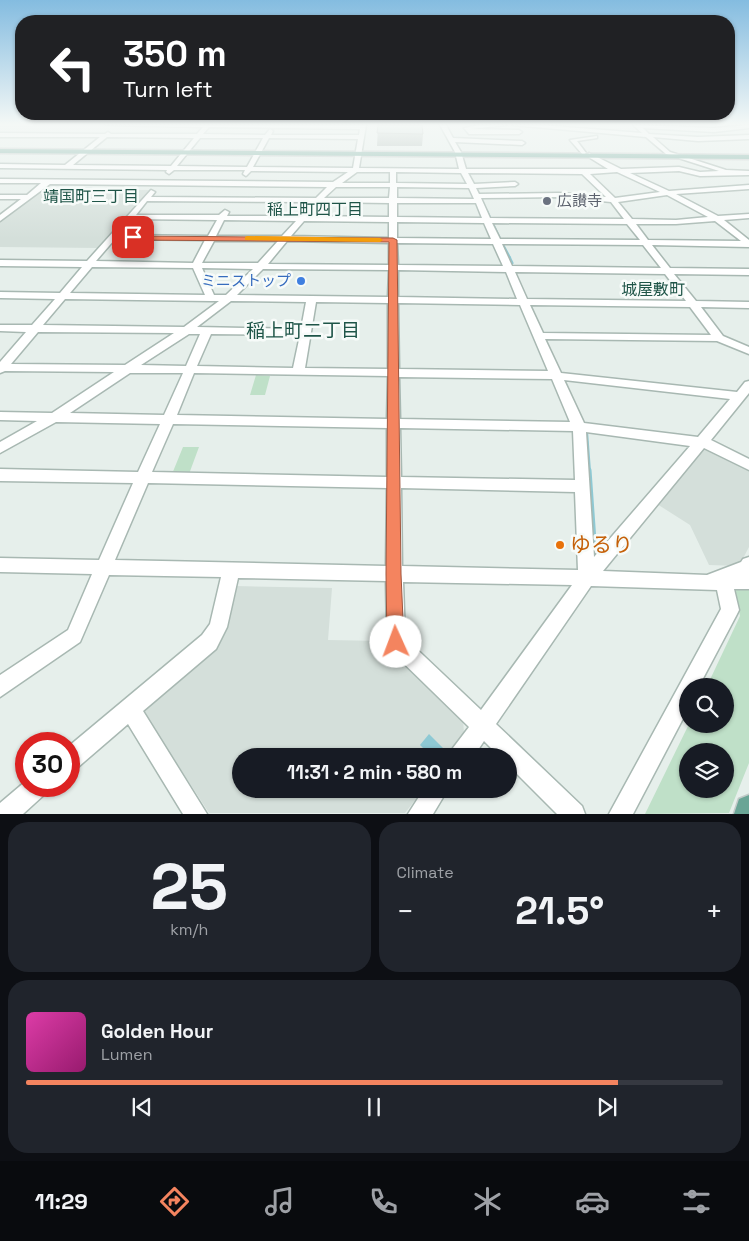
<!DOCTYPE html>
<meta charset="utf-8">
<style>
:root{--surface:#171b24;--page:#20242c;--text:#f1f3f6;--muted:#9ea1a6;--line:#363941;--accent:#f4845f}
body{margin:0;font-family:"Space Grotesk","Noto Sans JP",sans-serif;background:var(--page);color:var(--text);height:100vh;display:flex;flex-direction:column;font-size:19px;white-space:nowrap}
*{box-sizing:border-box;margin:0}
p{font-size:16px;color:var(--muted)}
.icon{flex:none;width:28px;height:28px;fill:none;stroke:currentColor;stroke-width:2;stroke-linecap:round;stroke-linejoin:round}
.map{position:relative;height:814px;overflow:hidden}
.details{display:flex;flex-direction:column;gap:8px;padding:8px;background:#0d0f14;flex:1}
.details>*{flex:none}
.guide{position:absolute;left:15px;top:15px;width:720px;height:105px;border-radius:20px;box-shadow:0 1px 4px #0004;background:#202124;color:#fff;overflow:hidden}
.controls{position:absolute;left:679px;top:678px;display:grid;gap:10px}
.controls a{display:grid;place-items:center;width:55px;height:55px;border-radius:50%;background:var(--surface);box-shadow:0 1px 4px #0004;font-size:25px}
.speed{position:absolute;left:15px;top:732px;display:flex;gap:10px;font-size:25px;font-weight:700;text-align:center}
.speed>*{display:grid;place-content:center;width:65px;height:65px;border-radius:50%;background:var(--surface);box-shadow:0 1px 4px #0004;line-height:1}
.speed .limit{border:8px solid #d22;background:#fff;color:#111}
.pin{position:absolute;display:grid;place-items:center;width:42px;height:42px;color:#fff;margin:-21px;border-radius:10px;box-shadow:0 2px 8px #0006}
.me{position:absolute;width:55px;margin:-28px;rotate:358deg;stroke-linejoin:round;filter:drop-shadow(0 0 4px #0008)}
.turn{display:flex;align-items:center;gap:18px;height:105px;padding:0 25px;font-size:22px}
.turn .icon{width:65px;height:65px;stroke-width:2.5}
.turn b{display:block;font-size:35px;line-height:42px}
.big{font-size:38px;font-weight:600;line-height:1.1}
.details .tile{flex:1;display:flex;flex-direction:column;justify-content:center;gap:8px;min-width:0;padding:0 18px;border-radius:20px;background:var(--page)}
.details .dial{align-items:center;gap:0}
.dial b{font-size:65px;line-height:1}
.song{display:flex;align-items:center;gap:15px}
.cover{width:60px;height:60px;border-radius:8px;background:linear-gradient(135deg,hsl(320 70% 55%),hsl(320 70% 35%))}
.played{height:5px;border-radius:2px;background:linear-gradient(90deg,var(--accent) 85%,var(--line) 85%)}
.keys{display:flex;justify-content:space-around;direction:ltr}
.heat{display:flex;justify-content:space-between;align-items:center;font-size:28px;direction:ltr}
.details .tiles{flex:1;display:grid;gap:8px;grid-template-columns:1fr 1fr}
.tile:last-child{grid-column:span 2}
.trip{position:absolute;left:232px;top:748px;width:285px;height:50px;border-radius:25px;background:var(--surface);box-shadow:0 1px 4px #0004;font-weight:600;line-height:50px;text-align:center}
.dock{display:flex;height:80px;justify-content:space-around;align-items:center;background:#090b0e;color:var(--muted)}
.dock .icon{width:35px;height:35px}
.dock .on{color:var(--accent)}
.dock b{font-size:22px;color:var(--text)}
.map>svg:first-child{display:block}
</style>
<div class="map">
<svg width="749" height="814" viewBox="0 0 749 814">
<rect width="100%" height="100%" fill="#e6efeb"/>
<path fill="#d4dfda" d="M42,189l107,1 -50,58 -99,-1v-25z
M704,448h6l39,20v79l-10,19 -30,-1 -19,-40 -33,-21z
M235,586l97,2 -4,52 55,1 80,77 1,16 -16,22h-207v33h183l-19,24h-196l-68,-105 73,-61z"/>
<path fill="#bfe0c8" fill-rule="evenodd" d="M256,375l14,1 -5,19h-15z
M183,447h16l-10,27h-17z
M735,587h14v176l-20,50 -84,1 44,-90h36v-38h-18l33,-70zM688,751h37v38h-37z"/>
<path fill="#8ec9d4" d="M429,734l15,15 -6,7h-7l-11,-11z"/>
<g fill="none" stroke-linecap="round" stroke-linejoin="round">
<path stroke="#8ec9d4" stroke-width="2.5" d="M487,211l3,7
M492,222l8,17
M502,243l8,15"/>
<path stroke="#8ec9d4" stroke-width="3" d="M509,257l3,6"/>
<path stroke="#8ec9d4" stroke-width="4" d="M586,431l3,40"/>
<path stroke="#8ec9d4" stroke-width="5" d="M589,470l5,71"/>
<defs>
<path id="minor" d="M106,125h260l-7,43 100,1 -4,-17 -15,-27h6l7,13 69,3 3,2 -3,2 -67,-3 6,10 5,17h142l-21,-13 2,-3 32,16 58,-2 21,5 19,-1 -53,-17 -20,-17 -134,-12h28l102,8 -9,-8 81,3 35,-3v3l-35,4 -71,-4 6,6 49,3 51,-2v4l-51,2 -45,-4 17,15 56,18 23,1v4l-49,1 -21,-5 -49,2 39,18 80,-6v4l-73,5 42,22 31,-2v4l-25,2 25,20v7l-97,-2 18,23 79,1v6l-75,-1 22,27 53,1v6l-48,-1 22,29 26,11v7l-32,-13 -172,-2 16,34 176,19 8,-10 4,-1v12l-38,47 38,19v11l-45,-22 -101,123 104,4 34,-13 2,-3 6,-2v32h-15l5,21 -3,6 -37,70h-11v23l-55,105h-24l112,-205 -4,-19 -126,-4 -95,138 86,82 3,8h-28l-48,-48v-10h-10l-15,-15 -10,15h-24l3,-8 16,-21 -80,-78 -2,-7 -1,-61 -148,-3 -11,49 -11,22 -73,62 64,103h-24l-55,-90 -51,44 -8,3v-25l133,-111 8,-11 11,-47 -112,-2 -29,67 -80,55v-22l68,-45 24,-56 -92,-2v-14l99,2 34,-77 -133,-2v-12l138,3 22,-48 -104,-2 -56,31v-11l37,-21 -37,-1v-8l52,1 62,-41 -109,-1 -5,2v-11l26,-30 -26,-1v-6h32l23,-26 -55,-1v-6l60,1 22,-26 -82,-1v-6l87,1 64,-71 4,2 -4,5 165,1 11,-11 -277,-3 -50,37v-6l21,-16h-21v-4h27l14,-12h-41v-4l333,3 15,-10 -97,-1 -5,5 -3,-2 2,-4h-71l-5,4 -3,-2 1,-2 -167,-2v-4l65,1 35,-28h-100v-4l105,1 3,-2 3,2h86l6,-7zM209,127l151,2 -1,6h-88l2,-4 -3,-2 -5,6 -62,-1zM107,137l87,1 -23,28 -98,-1zM200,138h63l-16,29 -70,-1zM269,138l89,1 -5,29 -100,-1zM357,172h33v11h-48zM396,172l65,1 6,11 -71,-1zM617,172l43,20 -45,6 -25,-24zM468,173l114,1 24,23 -47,-4 -80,1 -3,-6 39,-2 3,-2 -3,-2 -41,2zM336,187h54l-1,11h-65zM397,187l72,1 5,11 -77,-1zM667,195l41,22 -32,3 -44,-1 -14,-17zM559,197l52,5 13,17 -134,-1 -9,-20zM147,201l165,1 -12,14h-73l2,-4 -4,-2 -6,5h-83zM320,202l69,1v14l-81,-1zM397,203h79l6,15 -85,-1zM132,219l85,1 -9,16 -89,-1zM224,220l72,1 -14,15h-66zM304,221l85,1v16l-98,-2zM715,221l26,20 -93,-1 -12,-16h40zM397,222l87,1 7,16 -94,-1zM492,223l135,1 13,16 -140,-1zM115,239l90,1 -12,23 -97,-2zM214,241h64l-20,22h-56zM287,241l102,2v22l-121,-1zM397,243l96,1 10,22 -105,-1zM502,244l141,1 18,23 -149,-2zM92,267l101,1 12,27 -135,-2zM202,268l51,1 -27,26h-12zM263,269l126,1 -1,27 -151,-2zM398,270l108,2 11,27 -119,-2zM515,272l150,2 21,27 -159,-2zM65,299l146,2h8l-35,26 -141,-2zM231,301l75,1 -5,27 -104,-2zM316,302l72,1v66l-83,-1zM398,303l122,2 28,66 -149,-2zM530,305l160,2 21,28 -168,-2zM38,332l136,1 -49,32 -114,-1zM189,334h11l-14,32 -45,-1zM211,334l89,1 -7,33 -96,-2zM130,373h53l-19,42 -94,-2zM194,373l194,3 -1,43 -210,-4zM399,377l153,2 18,43 -170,-3zM564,380l166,19 -32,38 -114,-14zM173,424l214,4v49l-235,-5zM400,428l173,3 2,49 -174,-3zM586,432l104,14 -96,111zM148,483l239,5 -1,78 -271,-6zM401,488l174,4 3,78 -176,-4zM403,582l169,3 -91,125 -76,-72z
M480,125h26l-36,4 49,1 3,2 -3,2h-50l-5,-6z
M597,136v2l-20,3 9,12 -3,2 -13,-15z
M26,781v5h22l-3,8 -22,20h-23v-11z
M424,789h24l-15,25h-25z"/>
<path id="major" d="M0,149l749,6v4l-749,-6z
M749,795v19h-15l5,-15z"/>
</defs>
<use href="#minor" stroke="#a8b8b2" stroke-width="3"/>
<use href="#major" stroke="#c2cac8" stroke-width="3"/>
<use href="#minor" fill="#fff" fill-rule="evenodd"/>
<use href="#major" fill="#6aa596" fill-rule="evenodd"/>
</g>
<path fill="#a1aea9" d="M378,125l45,9 -1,12h-45z"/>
<path fill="#bbcac4" stroke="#838d89" d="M378,125h44l1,9 -46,-1z"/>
<linearGradient id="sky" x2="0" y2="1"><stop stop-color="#84bce0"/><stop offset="0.52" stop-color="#f4f8f6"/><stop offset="1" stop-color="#f4f8f6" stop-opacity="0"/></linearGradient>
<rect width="749" height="239" fill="url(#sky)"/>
<path fill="#f4845f" stroke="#9f563e" d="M130,236l263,2 4,2 4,334 3,68 -2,6 -6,3 -6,-3 -3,-6 -1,-68 3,-332 -256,-2 -3,-1z"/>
<path fill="#f59e0b" d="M247,236l133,2 3,2 -3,2 -135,-2v-3z"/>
<circle fill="#6b7280" stroke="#f7fbf9" stroke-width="2" cx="547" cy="201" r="5"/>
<circle fill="#3f7fe0" stroke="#f7fbf9" stroke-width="2" cx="301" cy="281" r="5"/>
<circle fill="#e8710a" stroke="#f7fbf9" stroke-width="2" cx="560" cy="545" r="5"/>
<g text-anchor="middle" stroke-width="5" stroke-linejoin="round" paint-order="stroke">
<g font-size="15" fill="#5b616d" stroke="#f7fbf9" text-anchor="start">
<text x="557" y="206">広讃寺</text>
</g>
<g font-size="15" fill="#366cbe" stroke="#f7fbf9" text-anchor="end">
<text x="291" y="286">ミニストップ</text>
</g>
<g font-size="16" fill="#1f5548" stroke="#f7fbf9">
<text x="91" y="202">靖国町三丁目</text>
<text x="315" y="215">稲上町四丁目</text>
</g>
<g font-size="16" fill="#1f5548" stroke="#f7fbf9">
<text x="653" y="295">城屋敷町</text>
</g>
<g font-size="19" fill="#1f5548" stroke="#f7fbf9">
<text x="303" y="337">稲上町二丁目</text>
</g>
<g font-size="21" fill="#c56008" stroke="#f7fbf9" text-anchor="start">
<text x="570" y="552">ゆるり</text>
</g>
</g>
</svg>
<div class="controls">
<a><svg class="icon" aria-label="search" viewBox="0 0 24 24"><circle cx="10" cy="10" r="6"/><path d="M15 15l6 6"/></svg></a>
<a><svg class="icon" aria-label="layers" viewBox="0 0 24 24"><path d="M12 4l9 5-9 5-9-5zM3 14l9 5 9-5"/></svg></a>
</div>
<div class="speed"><div class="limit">30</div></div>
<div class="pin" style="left:133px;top:237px;background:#d93025"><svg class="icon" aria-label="arrive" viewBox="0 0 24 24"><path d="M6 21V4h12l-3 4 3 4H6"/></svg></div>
<svg class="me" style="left:396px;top:642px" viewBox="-20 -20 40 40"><circle r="19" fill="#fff"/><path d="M0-13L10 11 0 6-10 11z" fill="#f4845f"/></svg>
<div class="trip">11:31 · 2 min · 580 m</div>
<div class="guide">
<div class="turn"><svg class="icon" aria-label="left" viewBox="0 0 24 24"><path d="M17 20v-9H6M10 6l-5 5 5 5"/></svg><div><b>350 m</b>Turn left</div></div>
</div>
</div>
<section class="details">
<div class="tiles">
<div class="tile dial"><b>25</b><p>km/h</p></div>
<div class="tile"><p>Climate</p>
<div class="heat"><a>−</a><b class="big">21.5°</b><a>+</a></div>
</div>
<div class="tile">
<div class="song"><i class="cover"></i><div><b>Golden Hour</b><p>Lumen</p></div></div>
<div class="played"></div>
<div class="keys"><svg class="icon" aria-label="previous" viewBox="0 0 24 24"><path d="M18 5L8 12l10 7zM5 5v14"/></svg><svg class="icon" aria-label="pause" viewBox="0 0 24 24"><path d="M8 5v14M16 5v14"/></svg><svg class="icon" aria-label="next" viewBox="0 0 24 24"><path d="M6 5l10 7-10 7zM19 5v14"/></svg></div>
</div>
</div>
</section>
<nav class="dock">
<b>11:29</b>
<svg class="icon on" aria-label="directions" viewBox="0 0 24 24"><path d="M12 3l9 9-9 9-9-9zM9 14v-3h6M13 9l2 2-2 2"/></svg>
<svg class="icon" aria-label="music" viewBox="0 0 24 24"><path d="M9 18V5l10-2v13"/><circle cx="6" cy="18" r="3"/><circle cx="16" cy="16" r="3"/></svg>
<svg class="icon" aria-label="phone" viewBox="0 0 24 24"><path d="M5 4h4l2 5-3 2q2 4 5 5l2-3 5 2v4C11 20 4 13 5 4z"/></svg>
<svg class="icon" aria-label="climate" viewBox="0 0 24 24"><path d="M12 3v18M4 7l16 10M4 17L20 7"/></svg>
<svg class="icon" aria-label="car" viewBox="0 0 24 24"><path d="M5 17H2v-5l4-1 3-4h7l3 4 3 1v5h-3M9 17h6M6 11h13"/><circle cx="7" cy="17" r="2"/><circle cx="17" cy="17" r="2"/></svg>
<svg class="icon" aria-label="filters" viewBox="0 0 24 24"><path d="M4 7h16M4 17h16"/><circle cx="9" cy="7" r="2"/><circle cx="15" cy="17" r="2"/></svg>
</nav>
